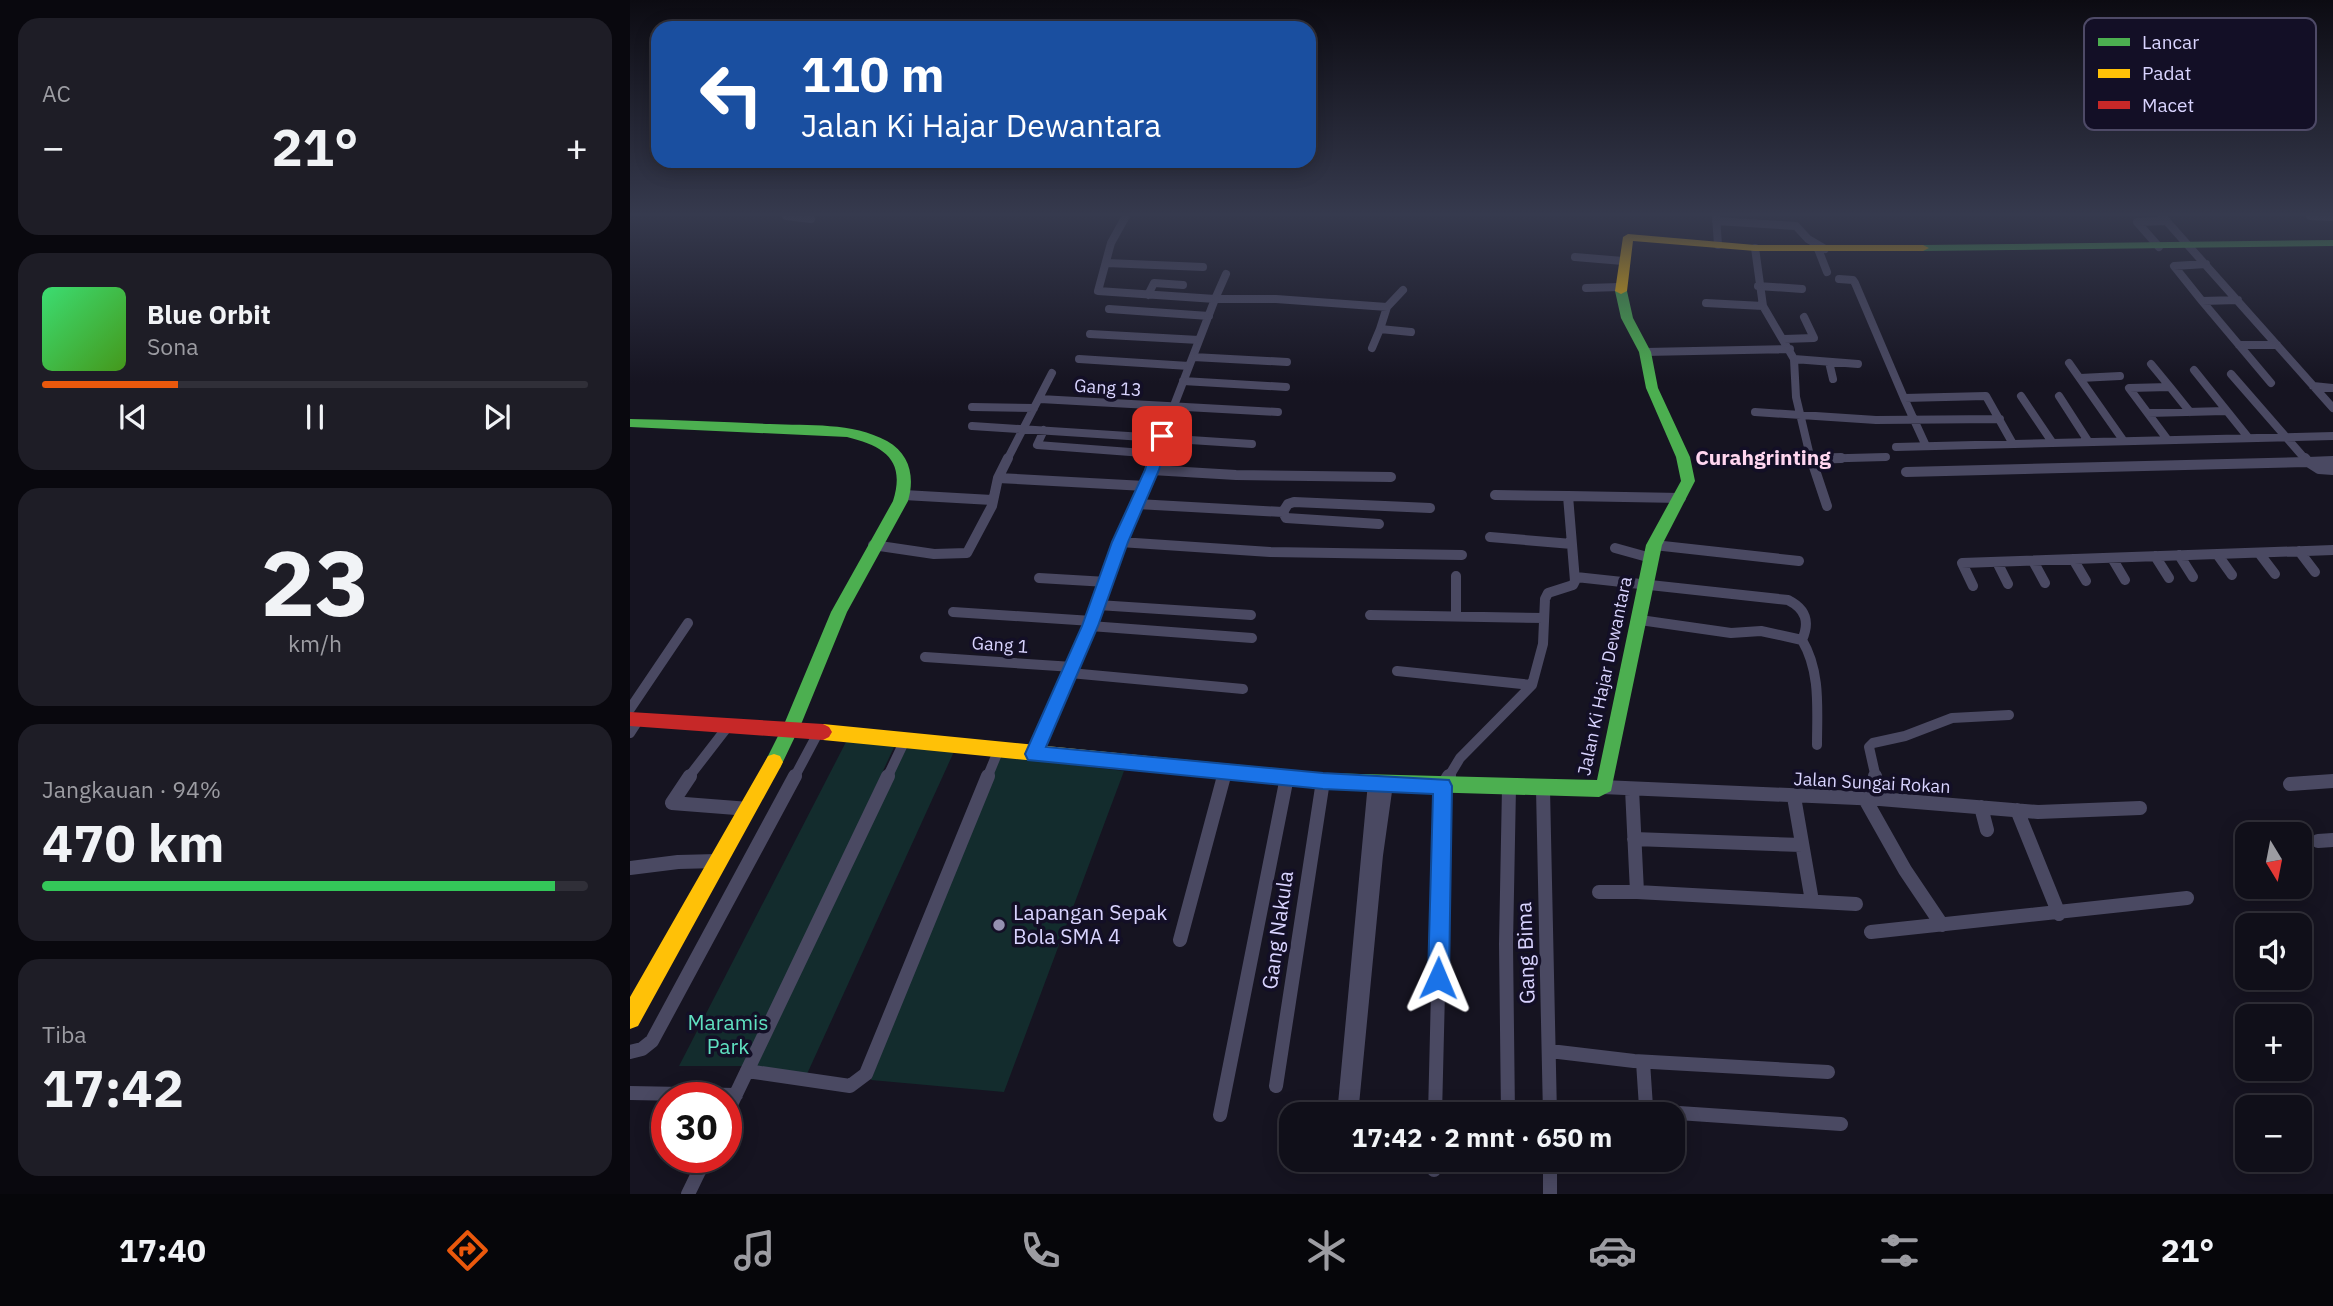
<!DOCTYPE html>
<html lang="id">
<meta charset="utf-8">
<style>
:root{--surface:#100f19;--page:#1e1d26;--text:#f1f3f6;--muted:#9c9ca2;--line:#302f38;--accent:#ea580c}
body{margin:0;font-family:"IBM Plex Sans",sans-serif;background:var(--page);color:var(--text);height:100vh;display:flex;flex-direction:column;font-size:26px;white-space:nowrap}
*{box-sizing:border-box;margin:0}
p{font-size:23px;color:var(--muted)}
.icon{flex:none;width:38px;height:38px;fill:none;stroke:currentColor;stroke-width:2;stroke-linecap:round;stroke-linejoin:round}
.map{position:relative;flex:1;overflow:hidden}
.sheet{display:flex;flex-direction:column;gap:18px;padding:18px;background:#09080e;width:630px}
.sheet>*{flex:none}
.top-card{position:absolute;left:21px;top:21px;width:665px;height:147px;border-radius:21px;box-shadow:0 4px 18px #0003,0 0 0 2px var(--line);background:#1a4fa0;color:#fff;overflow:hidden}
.needle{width:46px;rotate:170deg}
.tools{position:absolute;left:1605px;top:822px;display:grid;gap:14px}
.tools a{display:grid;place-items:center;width:77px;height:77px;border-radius:14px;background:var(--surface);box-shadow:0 4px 18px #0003,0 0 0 2px var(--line);font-size:35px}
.speed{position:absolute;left:21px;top:1082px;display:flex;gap:14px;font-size:35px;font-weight:700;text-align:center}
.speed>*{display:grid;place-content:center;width:91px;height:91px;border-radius:50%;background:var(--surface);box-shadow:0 4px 18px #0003,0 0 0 2px var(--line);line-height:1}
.speed .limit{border:10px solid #d22;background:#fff;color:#111}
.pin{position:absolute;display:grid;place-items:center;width:60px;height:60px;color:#fff;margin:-30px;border-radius:14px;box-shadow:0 4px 10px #0006}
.me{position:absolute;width:77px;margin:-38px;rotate:1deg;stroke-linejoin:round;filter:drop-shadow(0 0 5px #0008)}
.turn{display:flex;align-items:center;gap:24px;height:147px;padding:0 35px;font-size:32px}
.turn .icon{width:91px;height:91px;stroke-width:2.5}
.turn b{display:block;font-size:49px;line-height:60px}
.big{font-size:52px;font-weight:700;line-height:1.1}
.sheet .tile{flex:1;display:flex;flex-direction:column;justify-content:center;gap:10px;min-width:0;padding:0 24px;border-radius:21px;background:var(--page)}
.sheet .dial{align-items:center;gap:0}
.dial b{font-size:91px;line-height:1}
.song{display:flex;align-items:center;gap:21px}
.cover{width:84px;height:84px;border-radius:10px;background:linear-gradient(135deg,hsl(140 70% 55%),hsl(100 70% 35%))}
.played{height:7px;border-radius:4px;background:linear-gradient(90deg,var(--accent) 25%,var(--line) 25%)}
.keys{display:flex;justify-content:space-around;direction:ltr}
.heat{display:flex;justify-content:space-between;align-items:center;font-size:38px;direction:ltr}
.charge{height:10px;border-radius:5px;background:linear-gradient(90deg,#34c759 94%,var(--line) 0)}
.trip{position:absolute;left:649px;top:1102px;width:406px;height:70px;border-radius:21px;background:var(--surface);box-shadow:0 4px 18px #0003,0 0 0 2px var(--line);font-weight:700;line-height:70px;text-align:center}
.tab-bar{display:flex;height:112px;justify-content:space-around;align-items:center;background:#06060a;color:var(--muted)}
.tab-bar .icon{width:49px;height:49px}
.tab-bar .on{color:var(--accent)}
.tab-bar b{font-size:32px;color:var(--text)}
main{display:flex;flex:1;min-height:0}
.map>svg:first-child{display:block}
</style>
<main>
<section class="sheet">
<div class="tile"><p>AC</p>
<div class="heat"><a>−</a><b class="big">21°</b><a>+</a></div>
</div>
<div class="tile">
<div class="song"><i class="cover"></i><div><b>Blue Orbit</b><p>Sona</p></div></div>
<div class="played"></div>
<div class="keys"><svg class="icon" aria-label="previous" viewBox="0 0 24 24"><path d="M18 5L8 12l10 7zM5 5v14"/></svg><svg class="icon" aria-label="pause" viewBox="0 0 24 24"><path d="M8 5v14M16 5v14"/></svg><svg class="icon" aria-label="next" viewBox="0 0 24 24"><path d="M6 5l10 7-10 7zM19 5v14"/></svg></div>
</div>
<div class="tile dial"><b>23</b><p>km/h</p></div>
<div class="tile"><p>Jangkauan · 94%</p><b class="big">470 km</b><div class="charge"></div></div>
<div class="tile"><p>Tiba</p><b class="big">17:42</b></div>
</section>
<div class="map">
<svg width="1703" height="1194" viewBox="0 0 1703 1194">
<rect width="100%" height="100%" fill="#161421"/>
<path fill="#132c2d" d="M217,740l49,3 -151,323h-66z
M278,742l49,3 -150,329 -54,-5z
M367,756l127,15 -120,321 -133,-12z"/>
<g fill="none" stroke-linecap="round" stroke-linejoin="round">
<path stroke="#4a4962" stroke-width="8" d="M156,216l25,3
M496,216l-15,27 -13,48 117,8 -62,161
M1086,216l2,29
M1532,216l171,192
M1680,216l23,1
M1086,221l80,5 12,13 17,10
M1529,247l-22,-25 30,-1
M1125,248l8,58 31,53 2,38 15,63
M1188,249l9,23
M945,257l48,4
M477,263l96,4
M596,274l-11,25h61l111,8 -7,22 31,3
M1209,279l14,1 2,3 49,115
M1128,286l44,3
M956,288l34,-1
M518,295l6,-12 29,2
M1608,300l-36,1 69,82
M1572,301l-28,-35 32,-2
M1076,303l57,3
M757,307l16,-17
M479,309l100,7
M460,334l109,6
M1154,339l30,-1 -10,-21
M1609,345h38
M742,348l8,-19
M1015,352l145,-3
M563,357l94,5
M449,359l110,7
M1164,359l64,5
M1199,362l4,17
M1439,363l54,77
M1521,364l19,23
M1564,370l53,66
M1601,374l75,86
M1450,378l40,-2
M553,381l103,6
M1683,386l20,2
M1391,396l31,46
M1429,396l29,45
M410,399l238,13
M342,407l62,1
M1125,412l121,8 124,-1
M1518,413l77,-2
M342,426l280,18
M414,430l-7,15 120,9
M1537,439l-38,-51 41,-1 20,25
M1296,446l-22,-48 82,-2 27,48
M1266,447l437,-11
M1181,459l75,-2
M377,460l45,-87"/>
<path stroke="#4a4962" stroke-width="10" d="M1181,458l16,48
M1675,458l3,4 25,-1
M1181,459l30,-1
M522,470l84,5 155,2
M1276,472l402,-10 11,7 14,1
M368,478l147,8
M274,495l88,5
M865,495l73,1
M507,504l146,8 3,6 93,6
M653,512l5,-8 6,-2 136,6
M860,537l82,7
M490,542l150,10 192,3
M243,545l61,9 33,-1 25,-47 6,-28 10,-20
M1024,545l145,16
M985,548l36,10
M1669,551l16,21
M1629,553l16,21
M1587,554l15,21
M1549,555l14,22
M1525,556l14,22
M1482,558l13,22
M1443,559l13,22
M1403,561l12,22
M1367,562l11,22
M826,576v40
M946,577l212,23c18,9 22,22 14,40
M409,578l68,4
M1343,586l-11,-23 371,-13
M468,605l153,10
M323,612l139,9
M740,615l174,3
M1010,620l91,13 30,-2 41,9c19,32 15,69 15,105
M460,626l162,12
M295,657l148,10
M767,671l135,14
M440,673l173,16
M0,709l58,-86
M0,733l9,-14
M404,754l56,-128 64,-168
M58,778l41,-53
M164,778l24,-45
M257,778l18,-38
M357,778l12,-29
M593,778l2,-7
M818,778l12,-20 72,-73 11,-41 2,-45 3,-6 25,-8 2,-4 -7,-85 113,2
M1246,778l-7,-31 4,-4 32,-7 47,-18 57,-3"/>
<path stroke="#4a4962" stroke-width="14" d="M60,776l-18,27 77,6
M1245,776l5,23
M1660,784l43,-3
M972,787l278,12 158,13 102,-4
M913,789l7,326
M1002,789l5,103 219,12
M1164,797l18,104
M1235,799l40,71 37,55
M1351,807l6,23
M1387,810l42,104
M1004,839l168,6
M1688,841l15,-1
M0,868l48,-6 39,-1
M969,892h38
M1241,932l316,-34
M550,940l44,-164
M920,1051l84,10 194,11
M0,1052l12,-3 10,-8 143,-265
M1013,1062l3,45 3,4 192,13
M117,1071l103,15 16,-12 122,-298
M646,1086l47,-305
M0,1093l106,2
M96,1115l162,-339
M590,1115l67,-338
M714,1115l31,-332
M721,1115l25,-260 10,-71
M805,1115l8,-329 6,-10
M878,1115l-2,-171 3,-157
M659,1148h3
M804,1160v10
M920,1160v34
M58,1194l18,-37"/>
<path fill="#4caf50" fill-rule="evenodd" d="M1703,240v6l-410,5 -6,-3 6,-3z
M991,288l6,3 6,27 18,34 7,36 32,69 5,24 -33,64 -51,246 -12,6 -276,-8 -171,-18 -3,-6 3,-6 6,-2 165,16 274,7 49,-235 35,-64 -5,-24 -30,-69 -7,-36 -18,-34 -6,-27z
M0,419c47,1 94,3 140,5 39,2 82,-2 117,17 23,13 28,36 21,60l-61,111 -45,110 -22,46 -6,2 -6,-2 -3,-6 20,-40 46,-110 62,-111c13,-41 -9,-55 -46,-64l-217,-10z"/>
<path fill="#ffc107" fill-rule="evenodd" d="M998,234l127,11h168l6,3 -6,3h-168l-122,-10 -6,50 -6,3 -6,-3 8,-54z
M193,724l335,33 6,2 3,6 -3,6 -6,2 -335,-33 -6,-3 -3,-5 3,-5z
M144,754l6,2 3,6 -3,6 -142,258 -8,3v-32l138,-241z"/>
<path fill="#c62828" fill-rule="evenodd" d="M0,712l193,12 6,3 3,5 -3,5 -6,3 -193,-14z"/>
</g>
<linearGradient id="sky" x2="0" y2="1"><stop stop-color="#0c0b12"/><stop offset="0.56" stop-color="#363a4e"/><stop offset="1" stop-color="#363a4e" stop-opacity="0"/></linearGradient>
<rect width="1703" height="383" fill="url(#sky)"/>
<path fill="#1a73e8" stroke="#114b97" stroke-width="2" d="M532,432l7,4 -10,34 -31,72 -30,84 -52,121 277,26 126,7 3,6 -3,192 -3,7 -8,3 -7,-3 -3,-7 5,-184 -110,-5 -295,-29 -3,-6 57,-128 30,-84 33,-72 10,-34z"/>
<circle fill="#9591b1" stroke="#130f26" stroke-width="2.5" cx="369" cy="925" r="7"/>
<g text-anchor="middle" stroke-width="7" stroke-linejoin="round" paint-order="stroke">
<g font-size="18" fill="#d9d4ff" stroke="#130f26">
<text transform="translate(478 388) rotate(4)" y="6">Gang 13</text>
<text transform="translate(370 645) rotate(4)" y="6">Gang 1</text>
<text transform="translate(975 676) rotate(-78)" y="6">Jalan Ki Hajar Dewantara</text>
<text transform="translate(1242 783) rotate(3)" y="6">Jalan Sungai Rokan</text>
</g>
<g font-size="21" font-weight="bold" fill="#ffd6f0" stroke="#130f26">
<text x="1133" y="465">Curahgrinting</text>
</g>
<g font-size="21" fill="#d9d4ff" stroke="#130f26" text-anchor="start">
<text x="383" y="920">Lapangan Sepak<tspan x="383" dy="24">Bola SMA 4</tspan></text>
</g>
<g font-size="21" fill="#d9d4ff" stroke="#130f26">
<text transform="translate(648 930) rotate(-82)" y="7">Gang Nakula</text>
<text transform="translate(896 953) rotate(-92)" y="7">Gang Bima</text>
</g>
<g font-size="21" fill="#5fe0c0" stroke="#130f26">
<text x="98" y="1030">Maramis<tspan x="98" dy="24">Park</tspan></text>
</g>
</g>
<rect x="1454" y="18" width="232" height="112" rx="10" fill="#130f26" stroke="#4e4a67" stroke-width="2"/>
<rect x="1468" y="38" width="32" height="8" fill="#4caf50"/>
<rect x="1468" y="69" width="32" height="9" fill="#ffc107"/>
<rect x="1468" y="101" width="32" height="8" fill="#c62828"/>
<g font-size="19" fill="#d9d4ff">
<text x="1512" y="49">Lancar</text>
<text x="1512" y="80">Padat</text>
<text x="1512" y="112">Macet</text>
</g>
</svg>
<div class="tools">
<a><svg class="needle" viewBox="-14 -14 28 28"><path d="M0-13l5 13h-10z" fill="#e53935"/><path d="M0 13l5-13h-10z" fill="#9c9ca2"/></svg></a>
<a><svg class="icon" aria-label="sound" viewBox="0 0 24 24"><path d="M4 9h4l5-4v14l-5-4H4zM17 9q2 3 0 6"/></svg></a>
<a>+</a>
<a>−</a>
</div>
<div class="speed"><div class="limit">30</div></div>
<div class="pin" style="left:532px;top:436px;background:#d93025"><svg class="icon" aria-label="arrive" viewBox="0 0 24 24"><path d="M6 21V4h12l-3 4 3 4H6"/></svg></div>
<svg class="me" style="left:808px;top:978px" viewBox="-20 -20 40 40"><path d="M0-17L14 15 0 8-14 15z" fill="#1a73e8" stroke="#fff" stroke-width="4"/></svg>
<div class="trip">17:42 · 2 mnt · 650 m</div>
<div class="top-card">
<div class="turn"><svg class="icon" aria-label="left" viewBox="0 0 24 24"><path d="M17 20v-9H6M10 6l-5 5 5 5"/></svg><div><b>110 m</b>Jalan Ki Hajar Dewantara</div></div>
</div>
</div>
</main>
<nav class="tab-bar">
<b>17:40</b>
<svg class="icon on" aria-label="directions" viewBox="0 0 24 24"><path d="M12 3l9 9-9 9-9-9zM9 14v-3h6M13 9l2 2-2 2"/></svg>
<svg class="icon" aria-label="music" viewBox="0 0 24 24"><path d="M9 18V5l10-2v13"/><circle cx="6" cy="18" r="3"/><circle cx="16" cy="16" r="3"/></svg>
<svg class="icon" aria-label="phone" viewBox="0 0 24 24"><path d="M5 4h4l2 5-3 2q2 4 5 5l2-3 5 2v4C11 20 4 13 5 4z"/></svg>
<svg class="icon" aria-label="climate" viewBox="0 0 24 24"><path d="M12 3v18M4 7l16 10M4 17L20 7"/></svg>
<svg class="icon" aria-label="car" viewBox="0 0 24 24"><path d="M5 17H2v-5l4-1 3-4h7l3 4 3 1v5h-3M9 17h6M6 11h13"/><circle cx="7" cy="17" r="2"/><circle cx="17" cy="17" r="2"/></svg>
<svg class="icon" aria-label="filters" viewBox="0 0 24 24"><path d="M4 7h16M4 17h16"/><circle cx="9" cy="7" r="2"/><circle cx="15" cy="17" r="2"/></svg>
<b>21°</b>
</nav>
